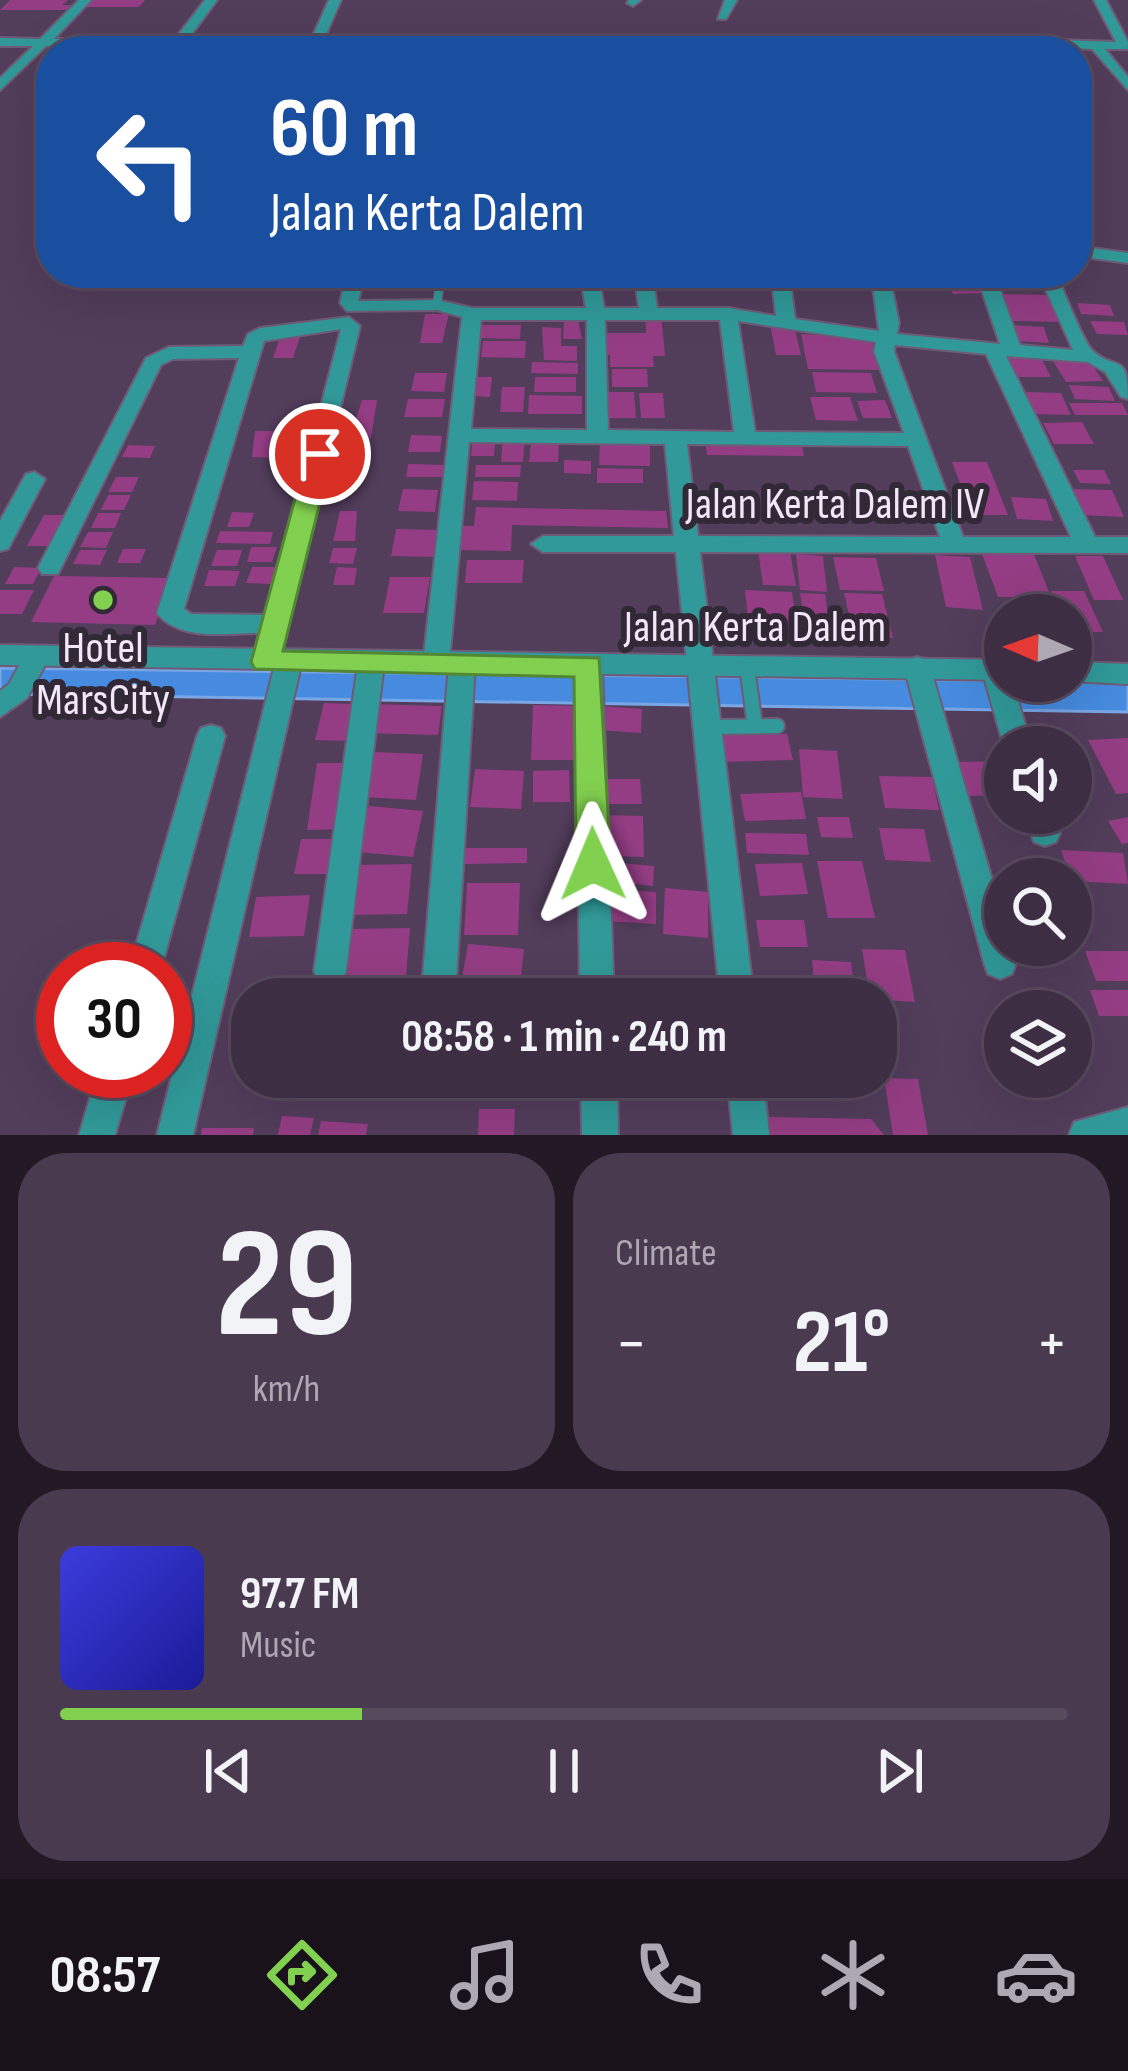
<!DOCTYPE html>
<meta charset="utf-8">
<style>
:root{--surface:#3e2e44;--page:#493a4f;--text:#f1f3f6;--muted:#ada8b2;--line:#574a5d;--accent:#82d050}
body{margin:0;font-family:"Sofia Sans Condensed",sans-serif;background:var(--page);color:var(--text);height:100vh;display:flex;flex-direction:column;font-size:45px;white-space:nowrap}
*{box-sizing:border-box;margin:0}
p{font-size:39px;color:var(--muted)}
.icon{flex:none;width:66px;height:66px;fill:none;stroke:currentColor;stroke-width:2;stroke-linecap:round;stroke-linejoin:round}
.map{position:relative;height:1135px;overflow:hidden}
.side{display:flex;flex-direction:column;gap:18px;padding:18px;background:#221925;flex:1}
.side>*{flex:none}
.top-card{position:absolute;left:36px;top:36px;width:1056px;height:252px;border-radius:48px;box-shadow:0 12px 48px #0002,0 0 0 3px var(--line);background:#1a4fa0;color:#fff;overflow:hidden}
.needle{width:78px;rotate:272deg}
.fabs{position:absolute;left:984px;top:594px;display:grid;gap:24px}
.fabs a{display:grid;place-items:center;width:108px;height:108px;border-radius:50%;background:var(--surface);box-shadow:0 12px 48px #0002,0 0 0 3px var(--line);font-size:60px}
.speed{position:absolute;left:36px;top:942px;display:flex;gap:24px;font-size:60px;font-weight:700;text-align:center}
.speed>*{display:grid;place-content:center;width:156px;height:156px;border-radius:50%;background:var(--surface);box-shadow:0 12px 48px #0002,0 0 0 3px var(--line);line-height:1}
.speed .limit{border:18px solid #d22;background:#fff;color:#111}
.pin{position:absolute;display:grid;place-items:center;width:102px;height:102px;color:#fff;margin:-51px;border:6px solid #fff;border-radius:50%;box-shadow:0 3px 12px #0007}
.me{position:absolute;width:132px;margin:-66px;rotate:359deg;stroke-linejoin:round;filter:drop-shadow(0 0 9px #0008)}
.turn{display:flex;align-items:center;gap:42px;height:252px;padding:0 36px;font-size:54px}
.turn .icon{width:156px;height:156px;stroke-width:2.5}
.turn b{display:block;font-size:84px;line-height:102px}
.big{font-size:90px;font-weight:700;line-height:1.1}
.side .widget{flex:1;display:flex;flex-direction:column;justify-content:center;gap:18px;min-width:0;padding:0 42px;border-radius:48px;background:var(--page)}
.side .dial{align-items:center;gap:0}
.dial b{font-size:156px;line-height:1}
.song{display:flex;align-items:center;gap:36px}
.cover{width:144px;height:144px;border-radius:18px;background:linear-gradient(135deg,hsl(240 70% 55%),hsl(240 70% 35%))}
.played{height:12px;border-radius:6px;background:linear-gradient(90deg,var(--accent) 30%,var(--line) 30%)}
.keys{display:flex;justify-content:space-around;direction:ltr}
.heat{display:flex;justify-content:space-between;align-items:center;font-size:66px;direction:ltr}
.side .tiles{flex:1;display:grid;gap:18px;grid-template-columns:1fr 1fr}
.widget:last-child{grid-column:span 2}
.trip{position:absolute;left:231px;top:978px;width:666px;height:120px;border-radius:48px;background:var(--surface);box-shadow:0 12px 48px #0002,0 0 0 3px var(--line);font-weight:700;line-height:120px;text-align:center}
.dock{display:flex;height:192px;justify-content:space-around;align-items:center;background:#19121b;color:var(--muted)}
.dock .icon{width:84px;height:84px}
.dock .on{color:var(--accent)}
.dock b{font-size:54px;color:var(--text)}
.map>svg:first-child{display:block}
</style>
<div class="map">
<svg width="1128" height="1135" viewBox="0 0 1128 1135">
<rect width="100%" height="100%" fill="#523d5b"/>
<path fill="#468bdf" stroke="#7aa6e6" stroke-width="3" d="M0,668l1128,14v30l-1128,-18z"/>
<path fill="#943d84" d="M10,0h58l-6,5h9l-5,5h-66z
M90,0h55l-6,7h-55z
M738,273h27l2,13 -27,-1z
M996,278l41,1 5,12 -41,-2z
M945,279h30l8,14 -30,1z
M820,281l54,1 2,7 -55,-2z
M999,294l49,1 14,27 -51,-1z
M1077,303l33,2 4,11 -33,-2z
M645,313h16l4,43h-12l1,11h-44v-12h-8v-22h44z
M425,314h24l-7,29h-22z
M553,315l24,1 5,23h-19l1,-17h-11z
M1090,321l34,1 4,13 -31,-1z
M770,324l24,1 7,30h-25z
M479,325h42l-1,14 -43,-1z
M1011,325l33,2 5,16 -33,-2z
M542,327l19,1v18h16v15l-33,-1z
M281,334h20l-8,24h-20z
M801,334l70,4 10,32 -73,-1z
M483,341h43l-1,17 -44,-1z
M1004,357l37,1 10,19h-38z
M1089,360l14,21 -37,1 -13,-21z
M532,362l46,1v11l-47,-1z
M612,369h35l1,18h-36z
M812,372l59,1 6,20 -61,-1z
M415,373h32l-3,19 -33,-1z
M474,377h18l-2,20 -19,-1z
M535,377h41v15h-42z
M1069,385l40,2 6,14 -40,-2z
M502,387h23l-2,25h-23z
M605,392h29l2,26h-30z
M1025,392l36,1 10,22 -37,-1z
M639,393h24l2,25h-24z
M529,395l53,1v18h-54z
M810,397h40l8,24 -42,-1z
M408,399h37l-3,18h-38z
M362,400h15l-6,38h-21z
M885,400l7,18h-29l-6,-17z
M1069,403h53l6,12h-53z
M1082,422l12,22h-40l-11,-21z
M255,431h22l-4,12 21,1 -5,16h10l-4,13h-21l5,-15 -27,-1z
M411,435l31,1 -2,16h-32z
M473,436h23l-2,20h-23z
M503,437h22l-2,25h-22z
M600,437l50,2v27l-51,-1z
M531,441l28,1 -1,20h-29z
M705,441l96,1 3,14 -97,-1z
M128,445l27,1 -5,12 -28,-1z
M564,460l27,1v13l-27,-1z
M952,462h35l21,53h-36z
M408,464l36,1 -2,12h-36z
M476,465h45l-1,12h-45z
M597,468l46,1v14h-46z
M1073,470h31l7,14 -31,-1z
M116,477h23l-7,15h-24z
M474,481l44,1 -1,19 -45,-1z
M403,489l35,1 -3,22 -37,-1z
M1069,489l43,1 12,27 -44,-2z
M108,495h23l-7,15h-23z
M1011,497l35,2 7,22 -36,-2z
M476,507l190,4 2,17 -156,-3 -1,26 -53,-1 3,-24h13z
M340,511h17l-2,30h-22z
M232,512l22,1 -5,14h-22z
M98,513h23l-6,15h-24z
M44,515h25l-16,31h-26z
M396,529l43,1 -3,27 -45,-1z
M220,531l53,1 -3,12 -54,-1z
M88,532h25l-7,16 -26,-1z
M251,547h26l-5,15h-25z
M333,548h24l-4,16 -24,-1z
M123,549h23l-6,14h-23z
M80,550h27l-7,15 -27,-1z
M217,550h25l-5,16h-26z
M758,550l32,1 6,35 -33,-1z
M981,551l52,1 18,45h-53z
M796,554l27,2 4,36 -27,-2z
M935,555l35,2 13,53 -37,-3z
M1075,556h28l20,44h-29z
M833,557l43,1 8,33 -44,-1z
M467,560h57l-2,23h-57z
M14,567l27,1 -8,16h-28z
M252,567h24l-5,17 -25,-1z
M337,567l20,1 -3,17h-21z
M209,570l31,1 -5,15h-31z
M54,576l119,2 -18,47 -124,-3z
M390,577h40l-6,36h-41z
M0,590h34l-12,24h-22z
M745,590l47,2 6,38 -49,-2z
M1051,591h33l19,41h-32v-17h-9z
M800,593l25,1 6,39 -25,-1z
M844,593l38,1 11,44 -39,-1z
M324,703l31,1 -8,37 -32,-1z
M366,704l76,2 -4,29 -77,-2z
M533,705l48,1v54h-50z
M599,706l43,3 -1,24 -44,-3z
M787,734l6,26 -75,2 -4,-27z
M1128,738v55l-12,1 -28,-54z
M799,749l38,2 6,48 -40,-2z
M373,752l50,2 -7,46 -52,-3z
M1005,761v34l-42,1 -11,-34z
M317,763h35l-9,66 -36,1z
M475,769l49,2 -3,38 -51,-2z
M569,770l1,32h-37v-31z
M879,776l53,1 7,33 -54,-2z
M598,779h42l2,25h-43z
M801,792l5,27 -61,2 -5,-27z
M369,806l54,5 -10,46 -56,-5z
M603,815l40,1 1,41 -41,-1z
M817,817h32l4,21 -32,-1z
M1128,817v26l-6,1 -14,-23z
M879,828l45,1 7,33 -46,-2z
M745,833l61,1 3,21 -62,-2z
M301,839h33l-6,35h-34z
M463,848h64v15l-64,1z
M1061,850l62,3 5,31 -57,-3z
M817,861h45l13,57h-47z
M618,863l36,3 -1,20 -36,-4z
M802,863l6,31 -48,2 -5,-32z
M412,864l-5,50 -55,1 7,-50z
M467,883h53l-2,52h-54z
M665,888l43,4v46l-45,-4z
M606,889l50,3v32l-50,-3z
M310,895l-6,41 -55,1 7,-40z
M756,920h48l4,27h-48z
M410,928l-4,48 -62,1 6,-48z
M468,944l56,5 -4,35 -58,-6z
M862,949l43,1 10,52 -45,-3z
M1085,951h43v30h-32z
M812,960l39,2 4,33 -40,-3z
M399,988l-1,11h-57l1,-9z
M461,989l64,4v6h-65z
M1090,990h38v26h-29z
M313,1077h49l-4,21 -49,-2z
M477,1077h39l-1,18 -40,-3z
M884,1078l34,1 10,56h-35z
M479,1109h36l-1,26h-36z
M282,1116l32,2 -4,17h-32z
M769,1117l102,2 13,16h-113z
M321,1121l47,3 -2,11h-48z
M202,1128h52l-1,7h-52z"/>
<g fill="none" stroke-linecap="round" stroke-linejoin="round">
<defs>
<path id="service-far1" d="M437,305l4,-32"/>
<path id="service" d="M747,667l8,59
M709,727l68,-1"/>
<path id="minor" d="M79,0h12l-37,39h121l30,-39h12l-29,39 123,1 18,-40h12l-18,41 86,6 6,4 -369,-5 -46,44v-12l33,-32h-33v-8l40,1z
M629,0h12l-8,6 -6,-3z
M725,0h12l-11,19h-8z
M1094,0h12l22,42v7h-23l23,28v13l-36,-41 -59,-2 -1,4h-12l1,-10 12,-2 83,3z
M1077,246l51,7v10l-51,-7z
M347,273h18l-7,28 79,-1 35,8h114l-6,-35h18l6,35h35l-5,-35h18l5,35h71l48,8 -5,-43h18l6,46 84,12 -8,-58h18l10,50 -2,11 103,10 -24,-71h18l26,72 53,5 -35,-77h18c6,14 28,71 37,78 23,21 35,-1 35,48l-7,-2 -16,-25 -17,-10 -82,-6 89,181h33v16l-428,-1 54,447h-34l-44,-447h-133l-12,-8 12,-8h131l-9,-92 -196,-2 -20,222 4,-7h18l4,7 -20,335h-34l28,-335 -4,7h-18l-4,-7 39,-347 -25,-7 -90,1 -7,-8zM481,320h106v110l-116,-1zM605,320h115l14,112 -126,-2zM738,321l138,21 -2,9 30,82 -149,-1zM895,345l91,9 85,183h-108l-69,-186zM687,444l221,2 32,91 -242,-1z
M349,317l11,9 -79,328h17l4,7 -109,474h-36l117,-467h-17l-4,-7 9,-28c-34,0 -82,9 -105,-20l82,-255 -66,1 -12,6 -103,209h-16l-4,-6 108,-210 23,-11 74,-1 5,-12 12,-6zM341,329l-74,286 -76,-1 -7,-5 80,-268z
M34,472l11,7 -37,70 -8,2v-30l26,-47z
M37,646l9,3 4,7 -23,42 -27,19v-26l9,-7 19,-35z
M371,654l9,3 4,7 -38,307 -4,11 -12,5 -12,-5 -4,-11 44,-307 4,-7z
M589,656l9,3 4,7 12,333h-34l-4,-333 4,-7z
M917,657l9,3 4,7 75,257v21h6l5,18 -4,11 -12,5 -12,-5 -4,-11 -80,-296 4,-7z
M995,660l10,4v17h7l20,66h-28l-22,-77 4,-7z
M211,725l10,3 4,8 -64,233h-32l68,-233 4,-8z
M1024,813h30l6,20 -4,9 -11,4 -11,-4z
M98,1071h36l-19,64h-36z
M581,1077h36l1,58h-36z
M727,1077h36l6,58h-36z
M1128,1107v28h-59l5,-13z"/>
<path id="tertiary" d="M0,645l1005,15v20l-1005,-15z
M1071,662l57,2v20l-60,-3h3z"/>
</defs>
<use href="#service-far1" stroke="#6f5b77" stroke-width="10"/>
<use href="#service" stroke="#6f5b77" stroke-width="18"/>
<use href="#minor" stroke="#6f5b77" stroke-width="4"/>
<use href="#tertiary" stroke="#6f5b77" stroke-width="4"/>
<use href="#service-far1" stroke="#319999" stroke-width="8"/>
<use href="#service" stroke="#319999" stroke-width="14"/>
<use href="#minor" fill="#319999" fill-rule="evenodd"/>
<use href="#tertiary" fill="#319999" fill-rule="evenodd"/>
</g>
<path fill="#82d050" stroke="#548734" stroke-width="3" d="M320,446l12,8 -49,197 316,7 12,206 -5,11 -13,4 -12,-4 -5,-11 -2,-187 -319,-8 -4,-7 56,-208z"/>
<circle fill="#82d050" stroke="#322937" stroke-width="4.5" cx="103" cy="600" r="12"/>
<g text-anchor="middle" stroke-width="12" stroke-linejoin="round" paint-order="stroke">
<g font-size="45" fill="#f2e6f8" stroke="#322937">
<text x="835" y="518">Jalan Kerta Dalem IV</text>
<text x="755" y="641">Jalan Kerta Dalem</text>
</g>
<g font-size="45" fill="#f2e6f8" stroke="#322937">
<text x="103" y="662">Hotel<tspan x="103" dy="52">MarsCity</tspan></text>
</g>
</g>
</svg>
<div class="fabs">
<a><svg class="needle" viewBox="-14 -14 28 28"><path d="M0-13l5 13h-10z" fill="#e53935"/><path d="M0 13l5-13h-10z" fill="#ada8b2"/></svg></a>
<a><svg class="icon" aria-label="sound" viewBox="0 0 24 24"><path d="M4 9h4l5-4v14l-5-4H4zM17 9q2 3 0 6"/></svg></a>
<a><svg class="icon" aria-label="search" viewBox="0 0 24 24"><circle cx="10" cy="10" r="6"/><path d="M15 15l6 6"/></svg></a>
<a><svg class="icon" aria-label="layers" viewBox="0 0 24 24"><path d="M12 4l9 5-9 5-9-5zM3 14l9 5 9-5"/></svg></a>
</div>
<div class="speed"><div class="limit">30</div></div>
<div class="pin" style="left:320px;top:454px;background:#d93025"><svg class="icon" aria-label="arrive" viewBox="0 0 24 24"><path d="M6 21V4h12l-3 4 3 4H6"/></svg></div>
<svg class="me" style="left:593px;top:864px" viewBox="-20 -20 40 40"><path d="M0-17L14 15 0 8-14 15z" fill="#82d050" stroke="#fff" stroke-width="4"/></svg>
<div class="trip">08:58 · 1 min · 240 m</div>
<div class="top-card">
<div class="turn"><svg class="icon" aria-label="left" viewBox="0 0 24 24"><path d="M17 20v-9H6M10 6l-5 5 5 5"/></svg><div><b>60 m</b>Jalan Kerta Dalem</div></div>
</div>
</div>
<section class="side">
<div class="tiles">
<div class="widget dial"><b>29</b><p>km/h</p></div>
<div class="widget"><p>Climate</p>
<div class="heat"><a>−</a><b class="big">21°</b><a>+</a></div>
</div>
<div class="widget">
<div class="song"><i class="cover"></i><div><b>97.7 FM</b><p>Music</p></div></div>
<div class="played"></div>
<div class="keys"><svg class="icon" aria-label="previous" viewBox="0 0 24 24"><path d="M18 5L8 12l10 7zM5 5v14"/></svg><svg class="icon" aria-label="pause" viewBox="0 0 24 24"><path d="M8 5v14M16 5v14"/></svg><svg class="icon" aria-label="next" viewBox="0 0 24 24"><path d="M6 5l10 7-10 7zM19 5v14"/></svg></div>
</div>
</div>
</section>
<nav class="dock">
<b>08:57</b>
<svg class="icon on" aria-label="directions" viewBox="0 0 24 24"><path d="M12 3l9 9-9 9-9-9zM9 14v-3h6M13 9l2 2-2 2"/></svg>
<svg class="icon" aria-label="music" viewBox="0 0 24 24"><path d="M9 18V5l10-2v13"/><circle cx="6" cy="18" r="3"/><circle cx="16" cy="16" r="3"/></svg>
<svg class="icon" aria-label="phone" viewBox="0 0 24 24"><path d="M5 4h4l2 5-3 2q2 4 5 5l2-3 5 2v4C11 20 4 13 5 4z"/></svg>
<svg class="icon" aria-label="climate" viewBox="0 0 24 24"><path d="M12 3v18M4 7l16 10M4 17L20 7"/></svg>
<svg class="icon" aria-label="car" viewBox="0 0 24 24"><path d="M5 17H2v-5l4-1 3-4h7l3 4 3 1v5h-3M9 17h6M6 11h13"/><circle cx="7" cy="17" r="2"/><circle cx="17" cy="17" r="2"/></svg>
</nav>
